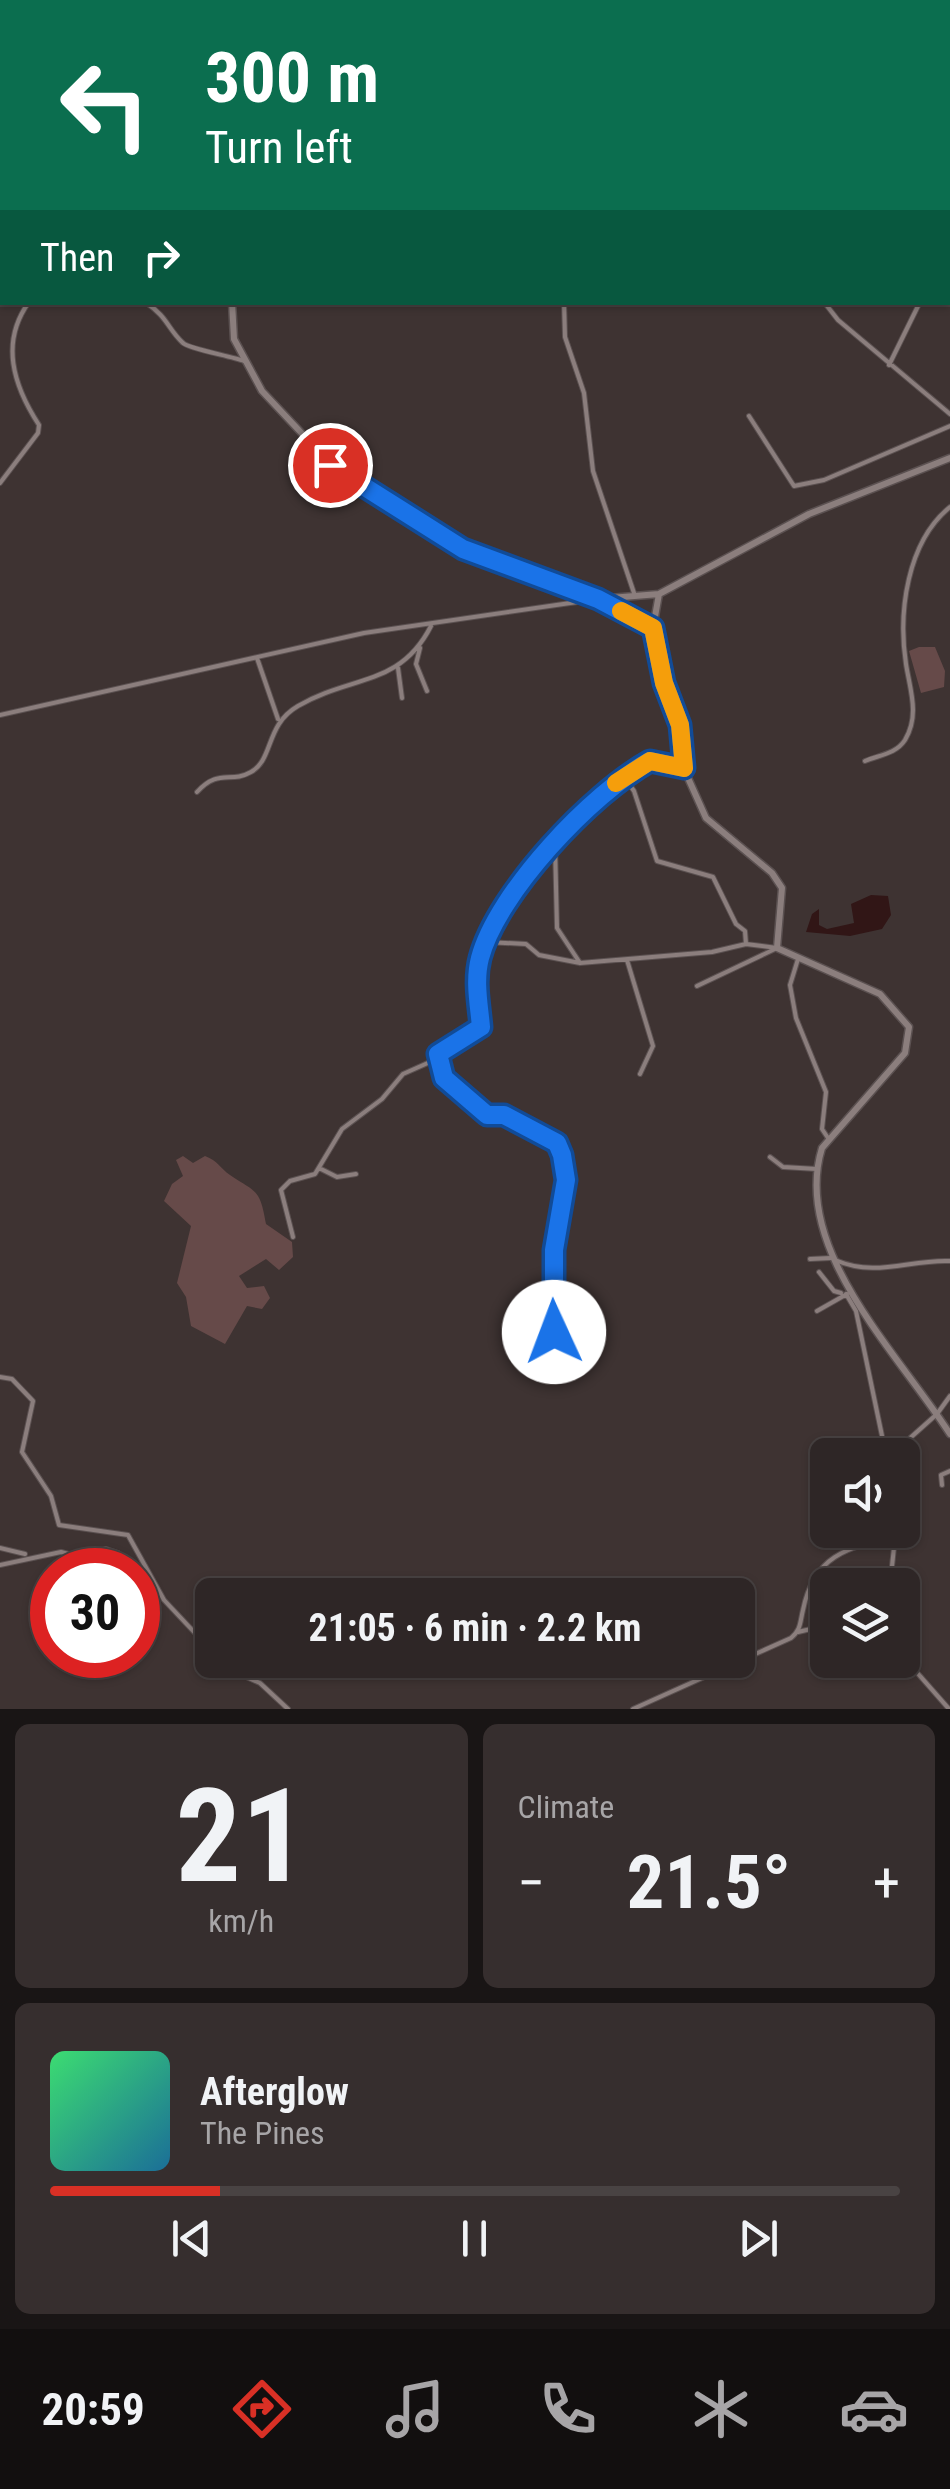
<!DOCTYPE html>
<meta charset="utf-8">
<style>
:root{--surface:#2e2626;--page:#362e2e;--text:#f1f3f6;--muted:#a7a5a7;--line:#494343;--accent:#d93025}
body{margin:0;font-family:"Roboto Condensed",sans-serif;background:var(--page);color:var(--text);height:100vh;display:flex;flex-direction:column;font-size:38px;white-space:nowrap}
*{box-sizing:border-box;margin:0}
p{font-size:32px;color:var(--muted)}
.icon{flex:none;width:55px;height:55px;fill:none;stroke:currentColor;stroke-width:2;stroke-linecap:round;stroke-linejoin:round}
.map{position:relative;height:1709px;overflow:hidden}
.side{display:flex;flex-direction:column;gap:15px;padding:15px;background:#191515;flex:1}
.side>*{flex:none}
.banner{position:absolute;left:0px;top:0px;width:950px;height:305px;box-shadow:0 2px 8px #0004,0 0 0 2px var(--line);background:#0b6e4f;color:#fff;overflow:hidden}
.fabs{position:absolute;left:810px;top:1438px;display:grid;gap:20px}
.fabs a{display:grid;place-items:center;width:110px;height:110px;border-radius:15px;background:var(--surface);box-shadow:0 2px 8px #0004,0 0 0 2px var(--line);font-size:50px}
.speed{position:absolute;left:30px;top:1548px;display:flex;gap:20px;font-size:50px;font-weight:700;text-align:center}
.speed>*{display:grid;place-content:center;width:130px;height:130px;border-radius:50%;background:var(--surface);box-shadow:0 2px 8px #0004,0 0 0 2px var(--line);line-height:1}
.speed .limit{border:15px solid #d22;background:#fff;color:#111}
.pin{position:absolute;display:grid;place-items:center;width:85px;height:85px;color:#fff;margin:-42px;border:5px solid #fff;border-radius:50%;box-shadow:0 2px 10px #0007}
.me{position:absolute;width:110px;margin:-55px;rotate:358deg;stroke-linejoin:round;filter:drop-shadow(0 0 8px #0008)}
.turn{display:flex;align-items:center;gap:35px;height:210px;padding:0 40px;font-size:45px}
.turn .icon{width:130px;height:130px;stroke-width:2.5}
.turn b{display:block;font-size:70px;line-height:85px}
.then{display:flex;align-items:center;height:95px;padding:0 40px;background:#0003;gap:20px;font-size:38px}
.big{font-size:75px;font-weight:700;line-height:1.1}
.side .tile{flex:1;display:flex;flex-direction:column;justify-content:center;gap:15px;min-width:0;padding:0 35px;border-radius:15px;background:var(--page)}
.side .dial{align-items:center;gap:0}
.dial b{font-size:130px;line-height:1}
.song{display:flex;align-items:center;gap:30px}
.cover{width:120px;height:120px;border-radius:15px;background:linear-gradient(135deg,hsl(140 70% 55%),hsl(200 70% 35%))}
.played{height:10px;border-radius:5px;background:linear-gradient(90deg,var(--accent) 20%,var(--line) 20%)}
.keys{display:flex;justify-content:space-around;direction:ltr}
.heat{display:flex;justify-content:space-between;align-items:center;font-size:55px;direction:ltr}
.side .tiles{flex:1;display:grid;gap:15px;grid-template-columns:1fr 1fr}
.tile:last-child{grid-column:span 2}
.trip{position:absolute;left:195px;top:1578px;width:560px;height:100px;border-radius:15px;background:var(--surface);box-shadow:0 2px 8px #0004,0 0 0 2px var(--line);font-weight:700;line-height:100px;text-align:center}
.tab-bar{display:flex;height:160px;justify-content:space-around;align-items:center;background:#120f0f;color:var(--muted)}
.tab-bar .icon{width:70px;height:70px}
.tab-bar .selected{color:var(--accent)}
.tab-bar b{font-size:45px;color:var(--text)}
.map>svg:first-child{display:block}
</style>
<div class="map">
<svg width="950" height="1709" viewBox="0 0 950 1709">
<rect width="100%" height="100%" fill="#3e3332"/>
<path fill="#664a49" d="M919,647h16l10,24 -1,16 -23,6 -12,-42z
M183,1156l10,7 12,-7c13,5 15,12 25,19 27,18 30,14 36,49l26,18 1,15 -14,13 -13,-11 -27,17 8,12 17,-2 6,12 -8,11 -15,-3 -22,38 -34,-18 -5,-29 -9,-14 14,-57 -27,-25 8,-17 11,-8 -7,-16z"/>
<path fill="#311616" d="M871,895l17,1 3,19 -9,14 -32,7 -44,-4 6,-18 7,-5v16l8,4 27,-6 -3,-19z"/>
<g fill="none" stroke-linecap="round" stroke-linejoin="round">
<defs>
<path id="minor" d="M302,0l9,2
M773,0l14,2
M160,2l4,-2
M266,2l5,-2
M614,2l17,-2
M836,2l2,-2
M948,45l2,1
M0,209l2,4
M948,248l2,-5
M145,302c23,15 22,26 38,41 6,6 48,13 61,18
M564,302l1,35 19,56 9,78 41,122
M824,302l14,18 112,94
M889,365l31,-63
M749,416l45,70 30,-6 126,-54
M0,483l38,-50 1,-8c-26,-40 -39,-83 -10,-123
M420,648l-4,16 11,27
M257,658l21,61
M398,668l4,30
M0,715l364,-82 234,-34 55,29
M865,761c14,-6 31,-7 40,-21 15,-25 5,-50 1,-76 -8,-52 1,-122 44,-157
M624,777l10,14 23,70 56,16 23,47 9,7 1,13
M197,792c22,-24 33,-8 54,-20 23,-13 14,-47 47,-66 53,-31 102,-19 133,-80
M555,845l2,83 23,35
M486,942l40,2 13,11 41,8 132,-11 34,-8 31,4
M798,959l-8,26 6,33 30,74 -4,37 6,9
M627,960l26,86 -13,28
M697,986l80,-38
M437,1054l7,24 43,37h17l53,28 9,38 -12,70v81l-6,9 -26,11
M770,1157l13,10 34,2
M319,1168l18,9 19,-3
M293,1237l-12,-47 9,-9 25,-7 27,-45 40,-30 21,-25 27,-12 51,-35c-2,-23 -7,-47 -1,-70 17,-64 112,-164 170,-196l34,8
M810,1259l21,-1
M835,1260c42,18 74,-1 115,1
M819,1272l15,19 7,2
M846,1294l10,17 30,144
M817,1311l30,-17
M0,1377l12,2 21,22 -11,51 29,44 8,29 69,10 36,65
M891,1455l46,-41 13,-18
M942,1485l-1,-10 9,-4
M0,1548l25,6
M0,1565l61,-13 18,5 27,-8 12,4 15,17
M138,1575l19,18
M890,1585l5,-47
M164,1600l48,51
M798,1632l30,-7
M902,1645l11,23 36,41
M222,1660l13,12 25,11 28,26
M633,1709l158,-71c10,-8 9,-16 12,-28 11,-54 43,-63 92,-72l-1,-8"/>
<path id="tertiary" d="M115,0l2,2
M232,302l2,37 28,52 79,84 122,74 135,50 61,-5 150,-80 141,-56
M659,594l-6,34 2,16 24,81 5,44 22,49 66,55 10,15 -5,60 103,46 29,33 -4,26 -83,95c-31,101 76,205 128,286"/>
</defs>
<use href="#minor" stroke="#5b5151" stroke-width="6"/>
<use href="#tertiary" stroke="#5b5151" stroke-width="9"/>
<use href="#minor" stroke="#8b7e7d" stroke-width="4"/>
<use href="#tertiary" stroke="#8b7e7d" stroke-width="6"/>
</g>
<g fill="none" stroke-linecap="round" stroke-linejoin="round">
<defs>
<path id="route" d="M330,465l133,84 135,50 55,29 11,55 16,42 4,43 -34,-7c-58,32 -153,132 -170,197 -6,23 -1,46 1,69l-43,27 6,24 43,37h17l53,28 5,12 4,25 -12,70v82"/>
</defs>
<use href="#route" stroke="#114b97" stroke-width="25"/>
<use href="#route" stroke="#1a73e8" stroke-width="18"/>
<path stroke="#f59e0b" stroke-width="18" d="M616,783l34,-22 34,7 -4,-43 -16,-42 -11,-55 -32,-17"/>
</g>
</svg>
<div class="fabs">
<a><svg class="icon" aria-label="sound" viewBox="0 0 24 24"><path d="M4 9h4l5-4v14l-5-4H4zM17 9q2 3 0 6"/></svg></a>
<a><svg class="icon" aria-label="layers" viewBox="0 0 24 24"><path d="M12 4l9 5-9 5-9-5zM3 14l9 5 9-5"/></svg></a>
</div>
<div class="speed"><div class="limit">30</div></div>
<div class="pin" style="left:330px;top:465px;background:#d93025"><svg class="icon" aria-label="arrive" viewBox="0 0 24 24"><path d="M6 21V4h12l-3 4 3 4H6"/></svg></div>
<svg class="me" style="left:554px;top:1332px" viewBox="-20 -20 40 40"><circle r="19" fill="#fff"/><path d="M0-13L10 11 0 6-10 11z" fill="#1a73e8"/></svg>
<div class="trip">21:05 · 6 min · 2.2 km</div>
<div class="banner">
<div class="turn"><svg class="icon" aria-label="left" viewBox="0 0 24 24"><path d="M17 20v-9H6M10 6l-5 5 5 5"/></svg><div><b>300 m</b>Turn left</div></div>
<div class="then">Then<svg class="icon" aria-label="right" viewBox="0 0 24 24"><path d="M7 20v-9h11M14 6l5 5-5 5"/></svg></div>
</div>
</div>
<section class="side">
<div class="tiles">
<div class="tile dial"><b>21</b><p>km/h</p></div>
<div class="tile"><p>Climate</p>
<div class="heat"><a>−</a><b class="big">21.5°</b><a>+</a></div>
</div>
<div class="tile">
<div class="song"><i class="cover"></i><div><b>Afterglow</b><p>The Pines</p></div></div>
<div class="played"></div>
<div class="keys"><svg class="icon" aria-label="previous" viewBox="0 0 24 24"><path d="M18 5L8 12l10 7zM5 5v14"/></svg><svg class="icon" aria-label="pause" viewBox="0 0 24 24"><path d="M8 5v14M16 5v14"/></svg><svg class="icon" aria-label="next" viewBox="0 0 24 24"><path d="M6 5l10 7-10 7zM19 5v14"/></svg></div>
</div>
</div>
</section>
<nav class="tab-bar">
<b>20:59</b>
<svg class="icon selected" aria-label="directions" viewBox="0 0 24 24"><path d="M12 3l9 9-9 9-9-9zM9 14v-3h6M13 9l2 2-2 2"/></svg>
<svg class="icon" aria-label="music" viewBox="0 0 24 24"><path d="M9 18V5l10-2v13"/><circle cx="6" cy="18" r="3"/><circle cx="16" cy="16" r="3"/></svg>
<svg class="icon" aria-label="phone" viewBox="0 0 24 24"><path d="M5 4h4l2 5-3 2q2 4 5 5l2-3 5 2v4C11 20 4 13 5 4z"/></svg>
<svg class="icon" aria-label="climate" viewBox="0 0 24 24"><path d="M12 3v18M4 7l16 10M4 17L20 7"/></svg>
<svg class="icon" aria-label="car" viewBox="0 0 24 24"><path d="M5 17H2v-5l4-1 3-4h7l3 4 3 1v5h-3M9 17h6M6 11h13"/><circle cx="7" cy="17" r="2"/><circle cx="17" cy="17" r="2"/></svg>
</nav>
